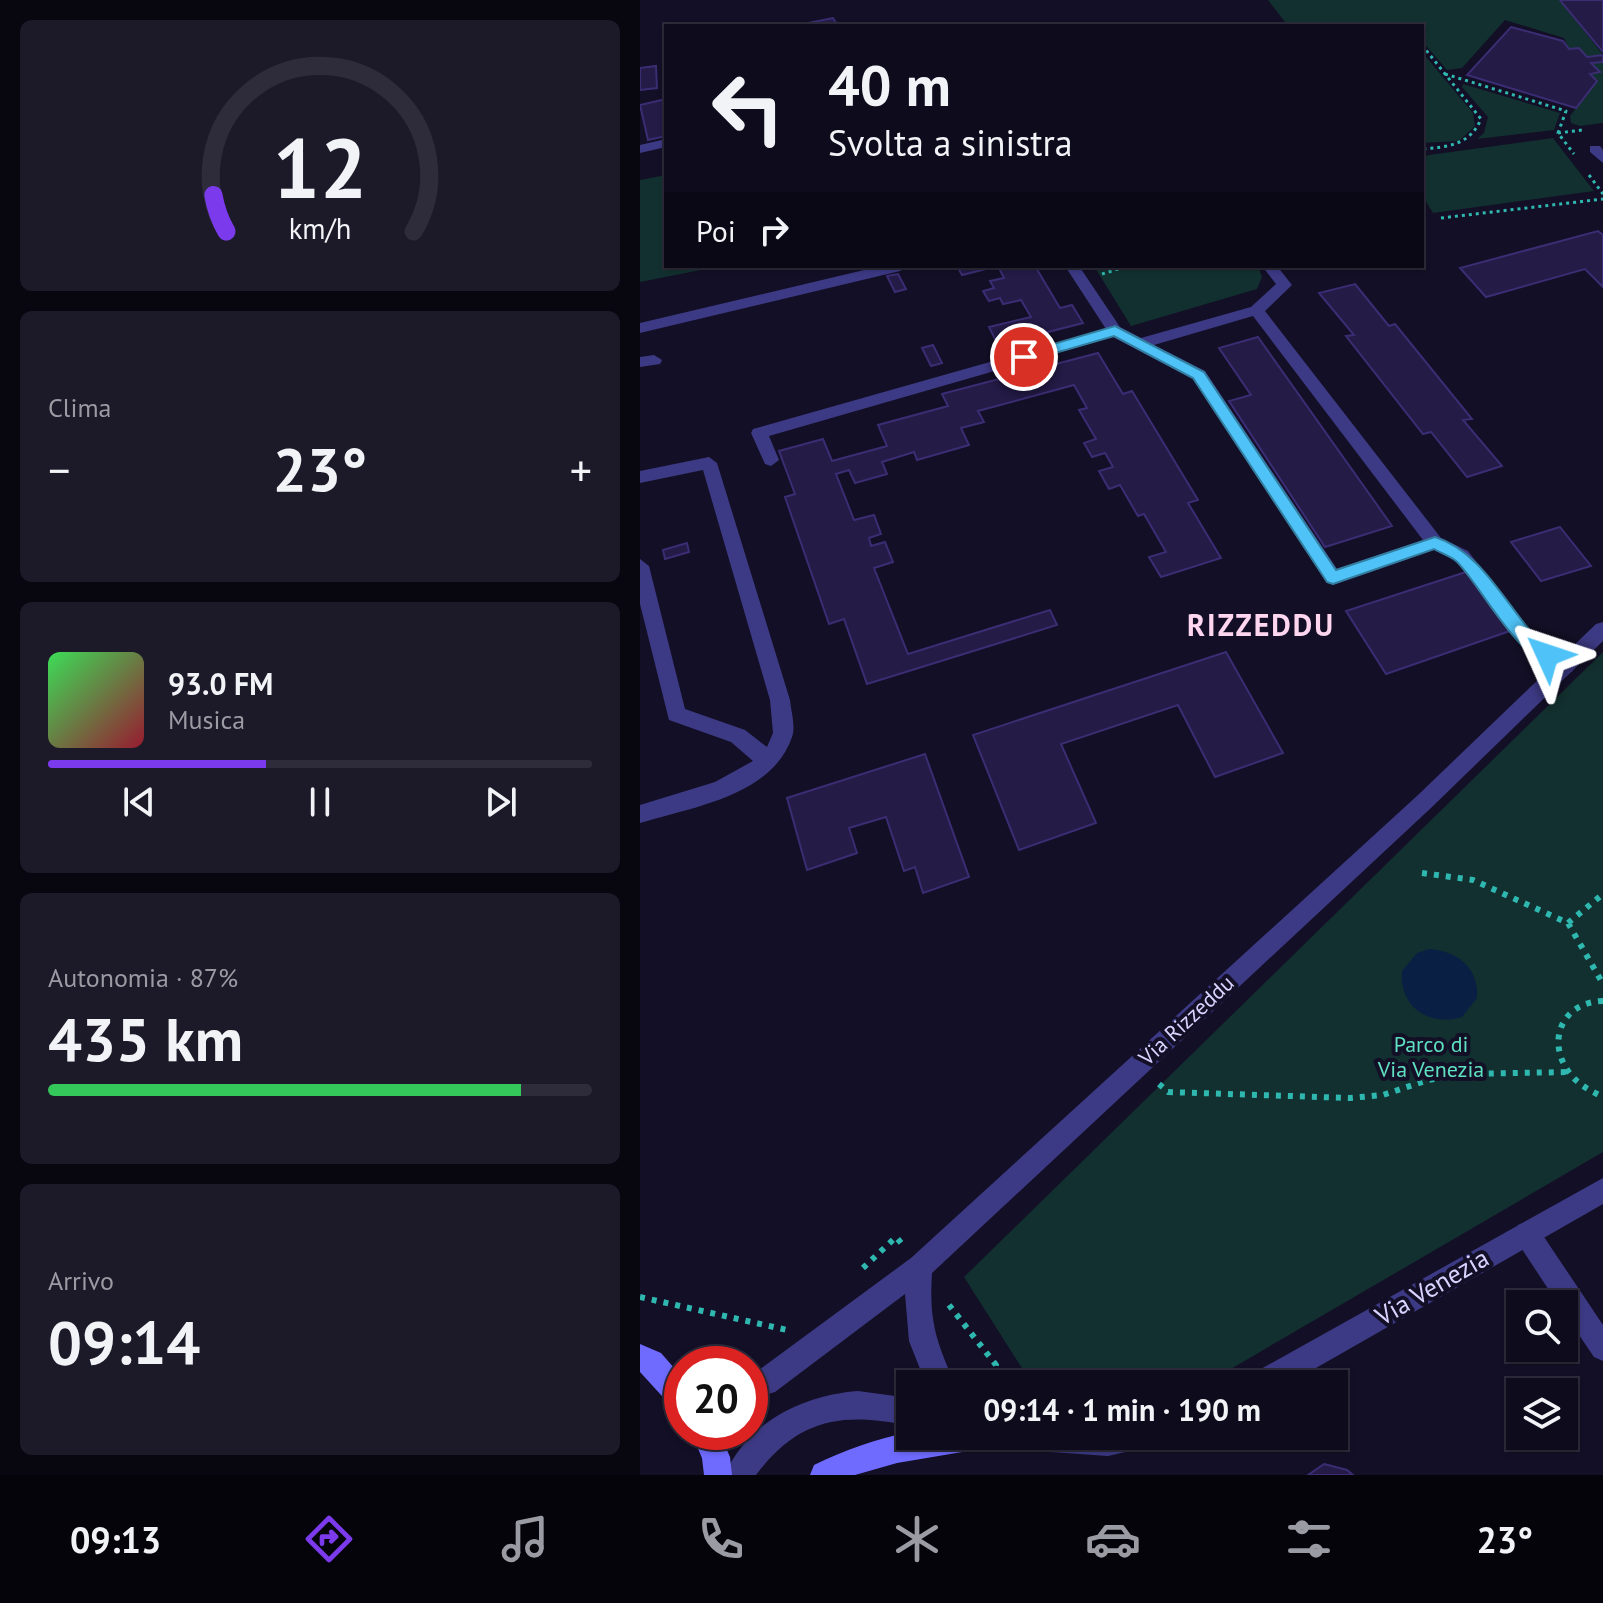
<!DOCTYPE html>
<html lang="it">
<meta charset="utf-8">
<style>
:root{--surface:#0e0b1c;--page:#1c1929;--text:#f1f3f6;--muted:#9b9ba3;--line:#2e2b3b;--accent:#7c3aed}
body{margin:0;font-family:"PT Sans",sans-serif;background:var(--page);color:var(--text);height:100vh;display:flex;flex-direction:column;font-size:30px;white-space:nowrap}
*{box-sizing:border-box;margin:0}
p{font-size:26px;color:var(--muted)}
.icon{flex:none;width:44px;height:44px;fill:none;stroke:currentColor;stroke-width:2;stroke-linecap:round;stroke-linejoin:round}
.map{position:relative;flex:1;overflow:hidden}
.panel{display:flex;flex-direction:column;gap:20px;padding:20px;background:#08060f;width:640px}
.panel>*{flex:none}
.banner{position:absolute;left:24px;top:24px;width:760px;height:244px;border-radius:0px;box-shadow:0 2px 6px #0004,0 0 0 2px var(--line);background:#0e0b1c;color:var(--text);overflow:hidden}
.buttons{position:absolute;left:866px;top:1290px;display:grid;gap:16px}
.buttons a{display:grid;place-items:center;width:72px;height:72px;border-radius:0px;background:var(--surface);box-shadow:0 2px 6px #0004,0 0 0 2px var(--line);font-size:40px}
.speed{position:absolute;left:24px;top:1346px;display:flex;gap:16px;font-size:40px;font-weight:700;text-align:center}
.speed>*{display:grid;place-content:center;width:104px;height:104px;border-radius:50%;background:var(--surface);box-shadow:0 2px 6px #0004,0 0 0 2px var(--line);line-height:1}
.speed .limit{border:12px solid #d22;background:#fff;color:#111}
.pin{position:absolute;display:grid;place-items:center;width:68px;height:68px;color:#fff;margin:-34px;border:4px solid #fff;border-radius:50%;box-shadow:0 2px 8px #0007}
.me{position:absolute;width:88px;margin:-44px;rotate:312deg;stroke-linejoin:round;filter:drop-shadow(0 0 6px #0008)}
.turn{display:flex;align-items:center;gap:28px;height:168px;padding:0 32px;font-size:36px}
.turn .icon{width:104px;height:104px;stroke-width:2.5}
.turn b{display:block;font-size:56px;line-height:68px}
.then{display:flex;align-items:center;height:76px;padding:0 32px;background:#0003;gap:16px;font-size:30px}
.big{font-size:60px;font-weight:600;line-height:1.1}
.panel .widget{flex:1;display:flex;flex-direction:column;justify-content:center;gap:12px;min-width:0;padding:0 28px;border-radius:12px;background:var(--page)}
.panel .dial{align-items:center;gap:0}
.dial svg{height:208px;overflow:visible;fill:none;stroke:var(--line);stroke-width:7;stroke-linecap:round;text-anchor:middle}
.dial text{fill:var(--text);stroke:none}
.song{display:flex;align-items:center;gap:24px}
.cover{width:96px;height:96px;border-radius:12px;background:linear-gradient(135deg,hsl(130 70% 55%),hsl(350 70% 35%))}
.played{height:8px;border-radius:4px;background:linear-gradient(90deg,var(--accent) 40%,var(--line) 40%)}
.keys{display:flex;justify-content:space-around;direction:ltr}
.heat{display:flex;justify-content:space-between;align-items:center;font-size:44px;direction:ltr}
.charge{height:12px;border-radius:6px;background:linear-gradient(90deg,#34c759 87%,var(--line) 0)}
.trip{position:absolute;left:256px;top:1370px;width:452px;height:80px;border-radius:0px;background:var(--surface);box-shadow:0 2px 6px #0004,0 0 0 2px var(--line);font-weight:600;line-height:80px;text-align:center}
.tab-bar{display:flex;height:128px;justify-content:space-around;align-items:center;background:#06040b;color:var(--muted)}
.tab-bar .icon{width:56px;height:56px}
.tab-bar .active{color:var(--accent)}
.tab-bar b{font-size:36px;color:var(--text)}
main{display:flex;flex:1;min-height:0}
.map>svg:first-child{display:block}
</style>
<main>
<section class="panel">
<div class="widget dial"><svg viewBox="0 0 100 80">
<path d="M14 69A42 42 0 1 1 86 69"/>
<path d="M14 69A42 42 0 0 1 9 55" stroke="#7c3aed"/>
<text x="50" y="56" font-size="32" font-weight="700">12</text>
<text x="50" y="72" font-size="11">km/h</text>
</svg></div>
<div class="widget"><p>Clima</p>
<div class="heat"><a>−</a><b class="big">23°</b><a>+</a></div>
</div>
<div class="widget">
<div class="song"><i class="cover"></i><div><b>93.0 FM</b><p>Musica</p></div></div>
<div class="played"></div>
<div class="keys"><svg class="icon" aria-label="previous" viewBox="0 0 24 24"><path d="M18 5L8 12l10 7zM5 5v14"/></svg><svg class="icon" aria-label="pause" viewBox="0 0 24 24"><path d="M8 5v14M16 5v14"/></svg><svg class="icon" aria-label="next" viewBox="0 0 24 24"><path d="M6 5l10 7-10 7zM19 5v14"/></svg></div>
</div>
<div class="widget"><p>Autonomia · 87%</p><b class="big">435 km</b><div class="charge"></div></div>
<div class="widget"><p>Arrivo</p><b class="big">09:14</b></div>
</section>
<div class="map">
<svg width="963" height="1475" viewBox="0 0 963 1475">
<rect width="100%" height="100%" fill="#130f26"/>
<path fill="#12302f" d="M628,0h292l43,55 -16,2 -8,-9 -10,1 -5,-11 -59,-18 -43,48 -15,2 -25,-29v-15l-29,-2 -105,2z
M782,52l51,61 2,13 -16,15 -37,2z
M963,62v61l-23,3 -9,-3 -1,-7 26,-34 -6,-8 9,-2 -8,-9z
M823,84l97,29 -6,17 -77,9 7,-6 4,-16 -26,-30z
M913,138l41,53 -161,22 -11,-18v-39z
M26,175v91h55l-81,16v-102z
M454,266h164l4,11 -5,12 -126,37z
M963,652v500l-398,232h-173l-68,-107z"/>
<path fill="#0a1f44" d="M789,949c29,2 50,19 48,49l-15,19c-33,10 -63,-10 -60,-46l15,-18z"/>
<path fill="#241b47" stroke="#3b2d73" stroke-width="2" d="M920,0h43v52l-40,-48z
M193,18l5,8h-45z
M871,27l52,14 6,8 10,-1 8,9 16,-2v7l-12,1 9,9 -10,2 7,7 -21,27 -109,-33z
M16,66l1,22 -17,2v-22z
M26,99v37l-18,4 -8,-35z
M958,231l5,4v52l-18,-18 -99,28 -26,-29z
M317,266h78l25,42 12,-3 11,18 -85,22 -9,-18 42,-10 -10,-17 -18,4 -3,-6 -11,3 -6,-10 11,-3 -4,-7 14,-3 -6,-12 -36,9z
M258,274l8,15 -11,3 -8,-16z
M715,284l34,42 6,-2 77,95 -9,1 39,46 -35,11 -36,-45 -8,2 -77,-98 8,-1 -35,-42z
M618,337l134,189 -67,21 -96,-146 22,-6 -32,-47z
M293,345l9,18 -11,3 -9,-18z
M458,353l25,41 9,-3 66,109 -10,3 33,55 -60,19 -12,-20 17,-5 -22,-38 -6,2 -18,-31 -11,4 -10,-18 14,-4 -8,-14 -13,4 -8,-14 12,-4 -17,-29 8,-2 -13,-23 -96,26 6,11 -23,6 8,17 -52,15 -3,-8 -32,10 5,12 -32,9 -6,-13 -13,4 18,46 20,-5 7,19 -12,4 2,8 14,-4 8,20 -19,6 34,86 142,-44 7,15 -190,59 -23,-65 -15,5 -44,-127 10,-3 -16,-43 44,-12 9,22 55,-15 -9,-21 70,-19 -6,-12z
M920,527l31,39 -50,15 -30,-39z
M47,543l2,9 -24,7 -2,-9z
M826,572l44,59 -124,43 -40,-63z
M586,652l57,101 -68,24 -37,-72 -117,39 35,79 -77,27 -46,-115z
M285,754l44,123 -46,16 -8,-26 -11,4 -18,-54 -37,11 8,25 -50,17 -20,-72z
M684,1464l23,6 6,5h-45z"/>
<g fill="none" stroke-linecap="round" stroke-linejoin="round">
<path stroke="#2fb8b0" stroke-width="3" stroke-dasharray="3 4" stroke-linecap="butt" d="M782,45l59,74c-11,26 -33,28 -59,30
M805,74l121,37 -8,22 16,21
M918,133l24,-3
M949,175l14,19
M801,218l162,-19
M462,274l26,-8"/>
<path stroke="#2fb8b0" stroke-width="6" stroke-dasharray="5 7" stroke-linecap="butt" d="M782,873l51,7 95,43 35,61
M928,923l35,-29
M963,1001c-42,1 -58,42 -32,74 8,10 20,16 32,22
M519,1084l9,8 182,6 33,-3 45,-15 35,-6 106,-2
M223,1268l33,-31 6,7
M0,1297l147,33
M309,1305l47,60 -2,19"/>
<path fill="#3d3a85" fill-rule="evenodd" d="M26,139v8l-26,6v-8z
M950,146h10l3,4v13l-13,-11z
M241,266h26l-7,5 -260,62v-10z
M425,266h14l41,61 21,11 110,-31 25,-23 -14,-18h15l15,19 -27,26 176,227 27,13 68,87 36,24 3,5 -3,5c-38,13 -92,-88 -115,-110 -6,-5 -16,-8 -23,-12l-101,35 -6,-2 -134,-204 -80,-42 -344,99 10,24 -8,6 -6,-2 -14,-31 2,-4 353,-100zM613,316l170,224 -86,29 -132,-198 -51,-26z
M14,355l8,5 -2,4 -20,3v-10z
M69,457l8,6 73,237c1,12 6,26 2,37 -20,59 -100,70 -152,86v-18l75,-23 38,-21 -22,-19 -62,-22 -29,-116v-45l9,7 36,143 60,21 22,17 6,-14 -3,-33 -67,-230 -63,13v-12z
M887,1221l9,4 67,100v36l-9,-4 -30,-44v-9h-6l-40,-61 -4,-9 4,-9z"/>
<path fill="#3d3a85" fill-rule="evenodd" d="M963,622v19l-171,166 -500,466c-3,49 4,67 23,111h-29l-17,-43 -4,-47 -130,98 -25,7v-28l9,-1 152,-112 507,-463 178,-171z
M963,1178v26l-315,180h-40l4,-10z
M218,1391l52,7v28c-67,-14 -111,-8 -154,49h-31c22,-53 79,-80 133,-84z
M368,1436h148l-4,10 -44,10 -86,-6 -10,-4z"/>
<path fill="#6f6bff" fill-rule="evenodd" d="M0,1344l21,9 21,24v34l-10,-4 -32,-35z
M51,1432h28l11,25 2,18h-28l-2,-17z
M270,1432v4h78l-4,10 -10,4 -77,13 -42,12h-45l4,-10c31,-15 62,-26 96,-33z"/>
</g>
<path fill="#4fc3f7" stroke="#337fa1" stroke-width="2" d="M475,326l89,46 132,198 99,-33c45,14 68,63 98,97 7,8 17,11 23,21l-2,5c-31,10 -77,-81 -98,-99 -6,-5 -15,-8 -22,-12l-101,35 -6,-2 -134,-204 -79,-42 -90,26 -7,-5 2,-3z"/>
<g text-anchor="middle" stroke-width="8" stroke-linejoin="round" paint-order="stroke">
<g font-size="22" fill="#d9d4ff" stroke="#130f26">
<text transform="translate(546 1020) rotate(-43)" y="8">Via Rizzeddu</text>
</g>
<g font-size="22" fill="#5fe0c0" stroke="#130f26">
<text x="791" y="1052">Parco di<tspan x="791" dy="25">Via Venezia</tspan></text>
</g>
<g font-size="26" fill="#d9d4ff" stroke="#130f26">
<text transform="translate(792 1287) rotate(-30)" y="9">Via Venezia</text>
</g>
<g font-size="30" font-weight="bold" letter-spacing="2" fill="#ffd6f0" stroke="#130f26">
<text x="621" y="636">RIZZEDDU</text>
</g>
</g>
</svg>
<div class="buttons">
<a><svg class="icon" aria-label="search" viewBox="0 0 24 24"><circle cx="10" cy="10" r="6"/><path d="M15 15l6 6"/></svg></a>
<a><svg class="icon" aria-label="layers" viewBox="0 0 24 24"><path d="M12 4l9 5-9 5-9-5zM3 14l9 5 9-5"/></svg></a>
</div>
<div class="speed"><div class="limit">20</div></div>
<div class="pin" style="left:384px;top:357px;background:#d93025"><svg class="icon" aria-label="arrive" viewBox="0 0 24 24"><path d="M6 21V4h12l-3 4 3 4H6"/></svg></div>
<svg class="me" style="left:907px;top:655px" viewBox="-20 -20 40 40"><path d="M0-17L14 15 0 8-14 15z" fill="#4fc3f7" stroke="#fff" stroke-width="4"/></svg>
<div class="trip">09:14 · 1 min · 190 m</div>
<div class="banner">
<div class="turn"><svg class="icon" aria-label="left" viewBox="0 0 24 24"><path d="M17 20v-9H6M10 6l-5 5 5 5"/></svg><div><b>40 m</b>Svolta a sinistra</div></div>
<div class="then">Poi<svg class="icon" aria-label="right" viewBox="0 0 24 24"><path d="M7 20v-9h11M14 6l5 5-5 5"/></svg></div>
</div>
</div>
</main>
<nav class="tab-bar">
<b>09:13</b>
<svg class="icon active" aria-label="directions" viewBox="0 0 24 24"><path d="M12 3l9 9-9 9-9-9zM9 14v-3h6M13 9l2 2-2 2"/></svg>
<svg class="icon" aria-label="music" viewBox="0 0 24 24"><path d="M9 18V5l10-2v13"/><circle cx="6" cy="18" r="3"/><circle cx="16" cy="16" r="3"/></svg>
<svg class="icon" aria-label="phone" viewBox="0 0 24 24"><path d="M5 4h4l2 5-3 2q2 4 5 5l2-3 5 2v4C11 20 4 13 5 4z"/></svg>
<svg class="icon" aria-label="climate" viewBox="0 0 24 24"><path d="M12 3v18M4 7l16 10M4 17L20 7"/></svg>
<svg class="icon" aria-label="car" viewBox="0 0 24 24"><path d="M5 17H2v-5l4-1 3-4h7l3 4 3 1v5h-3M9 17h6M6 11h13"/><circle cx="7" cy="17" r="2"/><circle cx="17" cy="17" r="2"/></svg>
<svg class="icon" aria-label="filters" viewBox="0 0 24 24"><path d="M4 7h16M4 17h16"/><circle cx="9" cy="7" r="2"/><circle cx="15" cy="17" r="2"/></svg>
<b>23°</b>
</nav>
